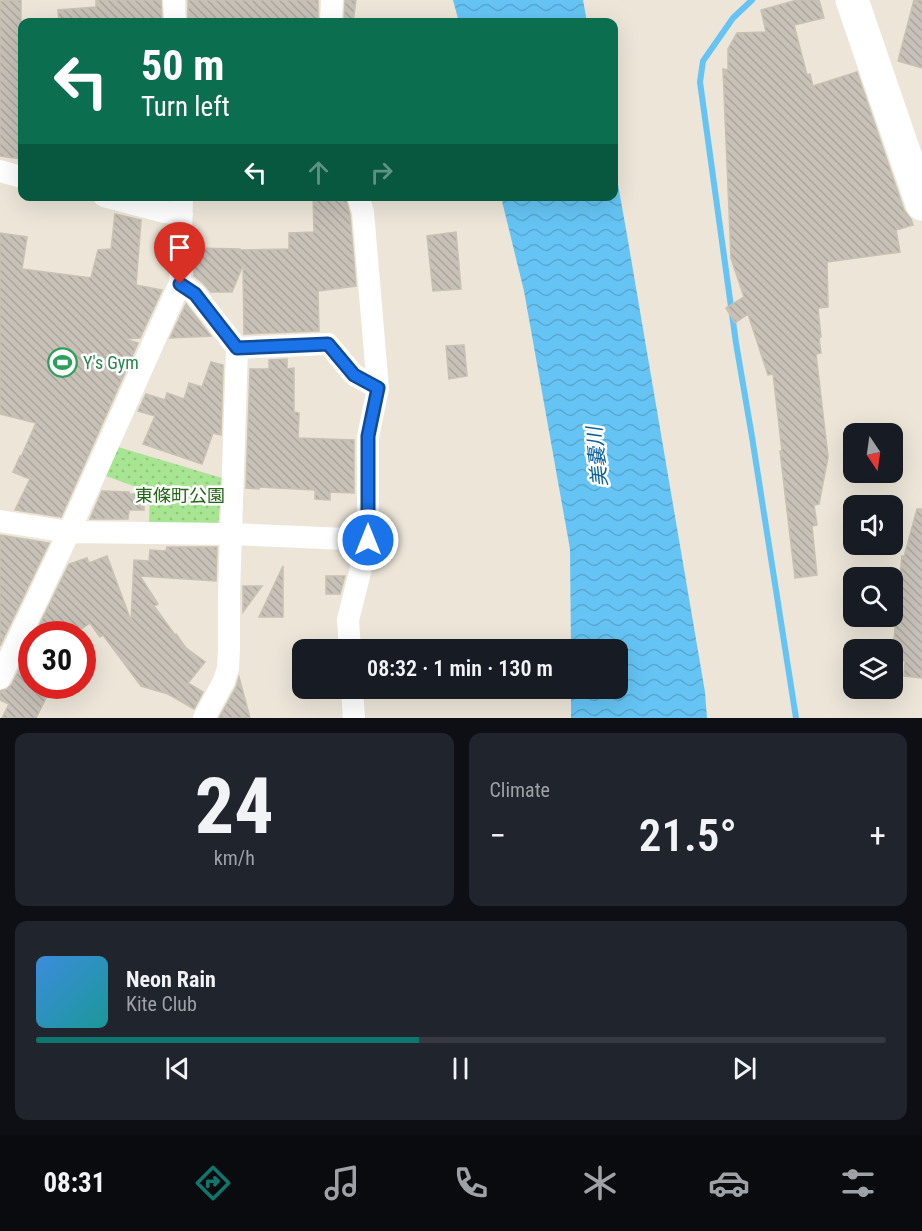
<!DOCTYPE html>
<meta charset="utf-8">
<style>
:root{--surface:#171b24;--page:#20242c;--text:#f1f3f6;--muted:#9ea1a6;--line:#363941;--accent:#0f766e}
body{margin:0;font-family:"Roboto Condensed","Noto Sans JP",sans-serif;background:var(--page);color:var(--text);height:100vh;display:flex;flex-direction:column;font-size:22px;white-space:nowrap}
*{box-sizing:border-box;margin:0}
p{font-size:20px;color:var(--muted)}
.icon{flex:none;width:33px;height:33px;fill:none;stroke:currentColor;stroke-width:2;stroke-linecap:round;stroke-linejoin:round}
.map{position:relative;height:718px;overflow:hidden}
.drawer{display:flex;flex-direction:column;gap:15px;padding:15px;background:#0d0f14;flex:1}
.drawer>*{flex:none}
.hud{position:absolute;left:18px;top:18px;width:600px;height:183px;border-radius:12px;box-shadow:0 6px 24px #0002;background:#0b6e4f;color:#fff;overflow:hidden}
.needle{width:39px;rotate:167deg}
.tools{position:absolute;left:843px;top:423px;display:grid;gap:12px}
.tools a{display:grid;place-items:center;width:60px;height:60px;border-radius:12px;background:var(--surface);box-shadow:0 6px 24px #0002;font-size:30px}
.speed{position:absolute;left:18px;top:621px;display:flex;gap:12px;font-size:30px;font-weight:700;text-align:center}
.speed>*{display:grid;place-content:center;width:78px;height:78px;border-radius:50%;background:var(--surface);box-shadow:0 6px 24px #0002;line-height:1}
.speed .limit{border:9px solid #d22;background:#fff;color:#111}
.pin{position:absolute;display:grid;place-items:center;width:51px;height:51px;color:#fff;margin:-62px -26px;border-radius:50% 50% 50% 0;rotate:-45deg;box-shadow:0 0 6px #0007}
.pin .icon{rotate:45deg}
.me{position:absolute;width:66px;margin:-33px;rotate:0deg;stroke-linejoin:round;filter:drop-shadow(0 0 4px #0008)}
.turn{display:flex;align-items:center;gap:21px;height:126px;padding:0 24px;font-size:27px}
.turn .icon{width:78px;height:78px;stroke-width:2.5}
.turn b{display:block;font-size:42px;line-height:51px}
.lanes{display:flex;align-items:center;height:57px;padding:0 24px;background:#0003;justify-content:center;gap:30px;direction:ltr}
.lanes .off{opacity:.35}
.big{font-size:45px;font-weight:600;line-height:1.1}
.drawer .tile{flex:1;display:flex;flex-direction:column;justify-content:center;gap:9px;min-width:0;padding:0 21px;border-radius:12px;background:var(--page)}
.drawer .dial{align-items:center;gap:0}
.dial b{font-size:78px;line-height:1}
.song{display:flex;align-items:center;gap:18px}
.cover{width:72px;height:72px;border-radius:9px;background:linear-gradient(135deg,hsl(210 70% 55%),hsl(180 70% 35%))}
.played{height:6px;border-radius:3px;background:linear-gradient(90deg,var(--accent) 45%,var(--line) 45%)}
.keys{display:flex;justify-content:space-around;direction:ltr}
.heat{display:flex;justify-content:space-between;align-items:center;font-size:33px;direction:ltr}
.drawer .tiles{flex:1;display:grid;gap:15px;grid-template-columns:1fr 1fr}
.tile:last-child{grid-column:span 2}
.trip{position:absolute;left:292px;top:639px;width:336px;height:60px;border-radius:12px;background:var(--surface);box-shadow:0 6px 24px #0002;font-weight:600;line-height:60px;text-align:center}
.tab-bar{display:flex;height:96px;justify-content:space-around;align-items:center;background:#090b0e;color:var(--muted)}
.tab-bar .icon{width:42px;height:42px}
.tab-bar .current{color:var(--accent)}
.tab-bar b{font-size:27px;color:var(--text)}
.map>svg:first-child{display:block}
</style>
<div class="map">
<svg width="922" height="718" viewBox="0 0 922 718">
<defs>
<pattern id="park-dots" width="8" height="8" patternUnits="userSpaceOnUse" patternTransform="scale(1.5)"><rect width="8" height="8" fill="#a8e592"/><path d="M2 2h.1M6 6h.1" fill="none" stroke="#91c47e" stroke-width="1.8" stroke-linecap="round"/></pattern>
<pattern id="water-waves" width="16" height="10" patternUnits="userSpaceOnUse" patternTransform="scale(1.5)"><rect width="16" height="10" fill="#65c4f4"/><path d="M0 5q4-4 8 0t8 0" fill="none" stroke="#58a8d1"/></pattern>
<pattern id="building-back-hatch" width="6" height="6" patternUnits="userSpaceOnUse" patternTransform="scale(1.5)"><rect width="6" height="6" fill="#c7c1b8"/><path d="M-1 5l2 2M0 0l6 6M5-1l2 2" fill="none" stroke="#aba69e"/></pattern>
</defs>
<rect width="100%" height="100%" fill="#ece5d8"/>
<path fill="url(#park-dots)" d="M118,447l104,31 -4,49 -69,-3 1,-32 -44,-16z"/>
<path fill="url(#water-waves)" d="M453,0h130l4,22h-128z
M614,162l13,73 78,457 2,26h-136v-29l47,-1v-38l-47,-1 -1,-100 -46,-258 -23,-94 113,-1z"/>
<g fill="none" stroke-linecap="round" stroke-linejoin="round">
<path stroke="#65c4f4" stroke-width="6" d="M752,0l-19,18 -30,43 -3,21 36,261 16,94 44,281"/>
</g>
<path fill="url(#building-back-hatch)" stroke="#c7c1b2" stroke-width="1.5" d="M21,0v49l1,1v109l-22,-3v-155z
M96,0h65l1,22h-103l-1,-12 38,-3z
M188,0h130v22h-130z
M345,0h11l-3,22h-9z
M797,0h22l5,18 -30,7 13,50 3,-1 3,12 44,-14 47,138 7,9 2,6 -17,5 4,22 -73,10 1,45 -10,1 3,29 -2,1 2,15 -5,1 12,103 -9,47 -5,1 3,20 -5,1 5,49 -22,3 -15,-127h2l-9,-77 -5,1 -20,-61 -13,9 -9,-15 18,-11 -13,-39 -8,-189 5,1v-21l9,-16 29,-1 -5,-22z
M914,0h8v68l-24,-7z
M313,196h32l5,19 6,71 -38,5 1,40 -75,3 -1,-69 -11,27h-21l-8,-9 -9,-7v-28l46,1v1l49,-1v-16l25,-1z
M115,214l26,6 -5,65 26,5 -22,48 -16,1 14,4 -77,174 -46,-7 15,-31 -17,-7 7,-16 1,1 15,-34 -36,-9v-181l27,4 -5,32 69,9 7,-28 13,-1z
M456,232l5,57 -28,2 -6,-55z
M186,304l25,32 -41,2z
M464,345l3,31 -18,3 -3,-33z
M287,359v10l7,-1v44l5,1 -1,25 56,2v53l-24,-1v8l-15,-1v-9l-56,-3v2l-13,-1 4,-119h19v-9z
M211,362l12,3 -2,70 -8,-2 -11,31 -59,-20 12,-28 -17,-5 8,-17 19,6 2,-7 17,6 5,-16 13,4z
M102,491l27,1v2h15v16h-15l-1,9h-38z
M917,509h5v169l-18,-2 1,-15 -13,-1 10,-104 2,1z
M0,535l49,8 -49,103z
M167,547h50l-1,34 -76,-5 18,28 -4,2 21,29 1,-1 10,14 19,14 -17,21 15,9 -9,17 -26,-15 -27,-8 -38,-51 -3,2 -10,-14 -16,11h-39l34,-70 18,-6 2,5 18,-7 24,65 3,-61 15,1 1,-11 16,1z
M283,566v51h-24z
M326,576h19l-5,18h-14z
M243,586h19l-19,26z
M32,643v43h20l-16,32h-34l7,-14 -9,-4v-9l7,-2 5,-5z
M239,677l11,41h-31l17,-31z"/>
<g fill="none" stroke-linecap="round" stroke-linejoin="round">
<path stroke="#fff" stroke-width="22" d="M174,0l1,22
M331,22l1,-22
M0,171l22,6
M104,196l61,16 17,2
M180,283l15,11 42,54 -8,246v55l-1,19 -4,13 -20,37
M237,348l91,-4 26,31 24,13
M0,521l69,11 163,2 136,6
M350,650l-2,-30 20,-80v-103l10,-49 -15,-176 -5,-16
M0,678l69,-146 111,-249 2,-87
M352,688l2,30"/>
<path stroke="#fff" stroke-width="33" d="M852,0l70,204"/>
</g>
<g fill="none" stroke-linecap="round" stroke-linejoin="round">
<defs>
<path id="route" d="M180,284l15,10 42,54 91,-4 26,31 24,13 -10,48v104"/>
</defs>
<use href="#route" stroke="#114b97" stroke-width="15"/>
<use href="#route" stroke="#1a73e8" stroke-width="10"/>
</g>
<defs>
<symbol id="stadium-ring" viewBox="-11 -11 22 22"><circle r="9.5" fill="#fff" stroke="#2e9e5b" stroke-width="1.5"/><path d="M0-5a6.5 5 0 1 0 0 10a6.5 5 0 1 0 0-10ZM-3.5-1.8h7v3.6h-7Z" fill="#2e9e5b"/></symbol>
</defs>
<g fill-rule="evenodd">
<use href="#stadium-ring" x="46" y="346" width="33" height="33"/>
</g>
<g text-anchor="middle" stroke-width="5" stroke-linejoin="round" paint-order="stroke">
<g font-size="18" fill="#27864d" stroke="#fff" text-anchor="start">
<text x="83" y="369">Y's Gym</text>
</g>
<g font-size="18" fill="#216716" stroke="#fff">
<text x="180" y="502">東條町公園</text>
</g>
<g font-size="20" font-style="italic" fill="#075f9d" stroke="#fff">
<text transform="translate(597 457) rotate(-96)" y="7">美嚢川</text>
</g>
</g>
</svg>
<div class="tools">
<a><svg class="needle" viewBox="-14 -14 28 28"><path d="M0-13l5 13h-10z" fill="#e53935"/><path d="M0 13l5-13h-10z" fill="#9ea1a6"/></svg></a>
<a><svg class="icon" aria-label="sound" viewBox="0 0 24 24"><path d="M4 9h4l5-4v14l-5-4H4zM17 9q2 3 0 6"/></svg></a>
<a><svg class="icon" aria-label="search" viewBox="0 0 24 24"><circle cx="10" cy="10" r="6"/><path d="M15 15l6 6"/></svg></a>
<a><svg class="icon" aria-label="layers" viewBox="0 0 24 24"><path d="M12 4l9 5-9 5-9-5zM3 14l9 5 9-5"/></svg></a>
</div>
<div class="speed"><div class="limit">30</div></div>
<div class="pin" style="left:180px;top:284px;background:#d93025"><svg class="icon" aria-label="arrive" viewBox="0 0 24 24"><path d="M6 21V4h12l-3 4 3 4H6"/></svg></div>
<svg class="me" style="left:368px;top:540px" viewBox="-20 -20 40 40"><circle r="17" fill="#1a73e8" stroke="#fff" stroke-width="3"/><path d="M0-11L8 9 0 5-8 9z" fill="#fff"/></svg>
<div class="trip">08:32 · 1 min · 130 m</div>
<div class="hud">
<div class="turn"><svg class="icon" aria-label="left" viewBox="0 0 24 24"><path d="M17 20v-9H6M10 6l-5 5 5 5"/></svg><div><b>50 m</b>Turn left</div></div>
<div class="lanes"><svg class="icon" aria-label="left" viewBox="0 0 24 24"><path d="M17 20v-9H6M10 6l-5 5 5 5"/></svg><svg class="icon off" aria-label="ahead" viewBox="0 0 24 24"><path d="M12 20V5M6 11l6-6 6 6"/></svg><svg class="icon off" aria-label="right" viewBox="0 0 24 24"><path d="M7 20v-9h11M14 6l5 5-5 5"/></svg></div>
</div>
</div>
<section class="drawer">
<div class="tiles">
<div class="tile dial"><b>24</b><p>km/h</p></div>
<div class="tile"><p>Climate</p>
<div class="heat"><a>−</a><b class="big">21.5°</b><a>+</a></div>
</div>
<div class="tile">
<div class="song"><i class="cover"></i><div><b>Neon Rain</b><p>Kite Club</p></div></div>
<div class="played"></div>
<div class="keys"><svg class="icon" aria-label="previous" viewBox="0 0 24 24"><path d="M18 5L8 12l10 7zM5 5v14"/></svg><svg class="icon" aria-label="pause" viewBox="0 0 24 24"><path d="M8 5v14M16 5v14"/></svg><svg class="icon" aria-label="next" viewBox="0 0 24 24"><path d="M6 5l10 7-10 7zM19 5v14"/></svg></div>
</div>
</div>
</section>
<nav class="tab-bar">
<b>08:31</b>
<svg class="icon current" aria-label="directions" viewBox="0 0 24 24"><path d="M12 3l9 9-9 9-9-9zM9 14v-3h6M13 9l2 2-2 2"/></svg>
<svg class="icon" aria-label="music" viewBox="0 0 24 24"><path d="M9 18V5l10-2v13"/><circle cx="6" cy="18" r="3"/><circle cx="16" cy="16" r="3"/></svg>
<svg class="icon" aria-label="phone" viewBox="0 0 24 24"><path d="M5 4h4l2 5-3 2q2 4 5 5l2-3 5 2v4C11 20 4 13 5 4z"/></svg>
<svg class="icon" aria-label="climate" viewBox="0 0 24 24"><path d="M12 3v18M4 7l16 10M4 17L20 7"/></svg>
<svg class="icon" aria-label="car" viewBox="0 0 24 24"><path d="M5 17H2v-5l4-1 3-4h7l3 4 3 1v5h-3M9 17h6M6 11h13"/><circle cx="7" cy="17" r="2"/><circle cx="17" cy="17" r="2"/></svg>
<svg class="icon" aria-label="filters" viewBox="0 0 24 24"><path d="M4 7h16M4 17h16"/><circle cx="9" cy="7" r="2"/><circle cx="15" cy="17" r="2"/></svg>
</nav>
